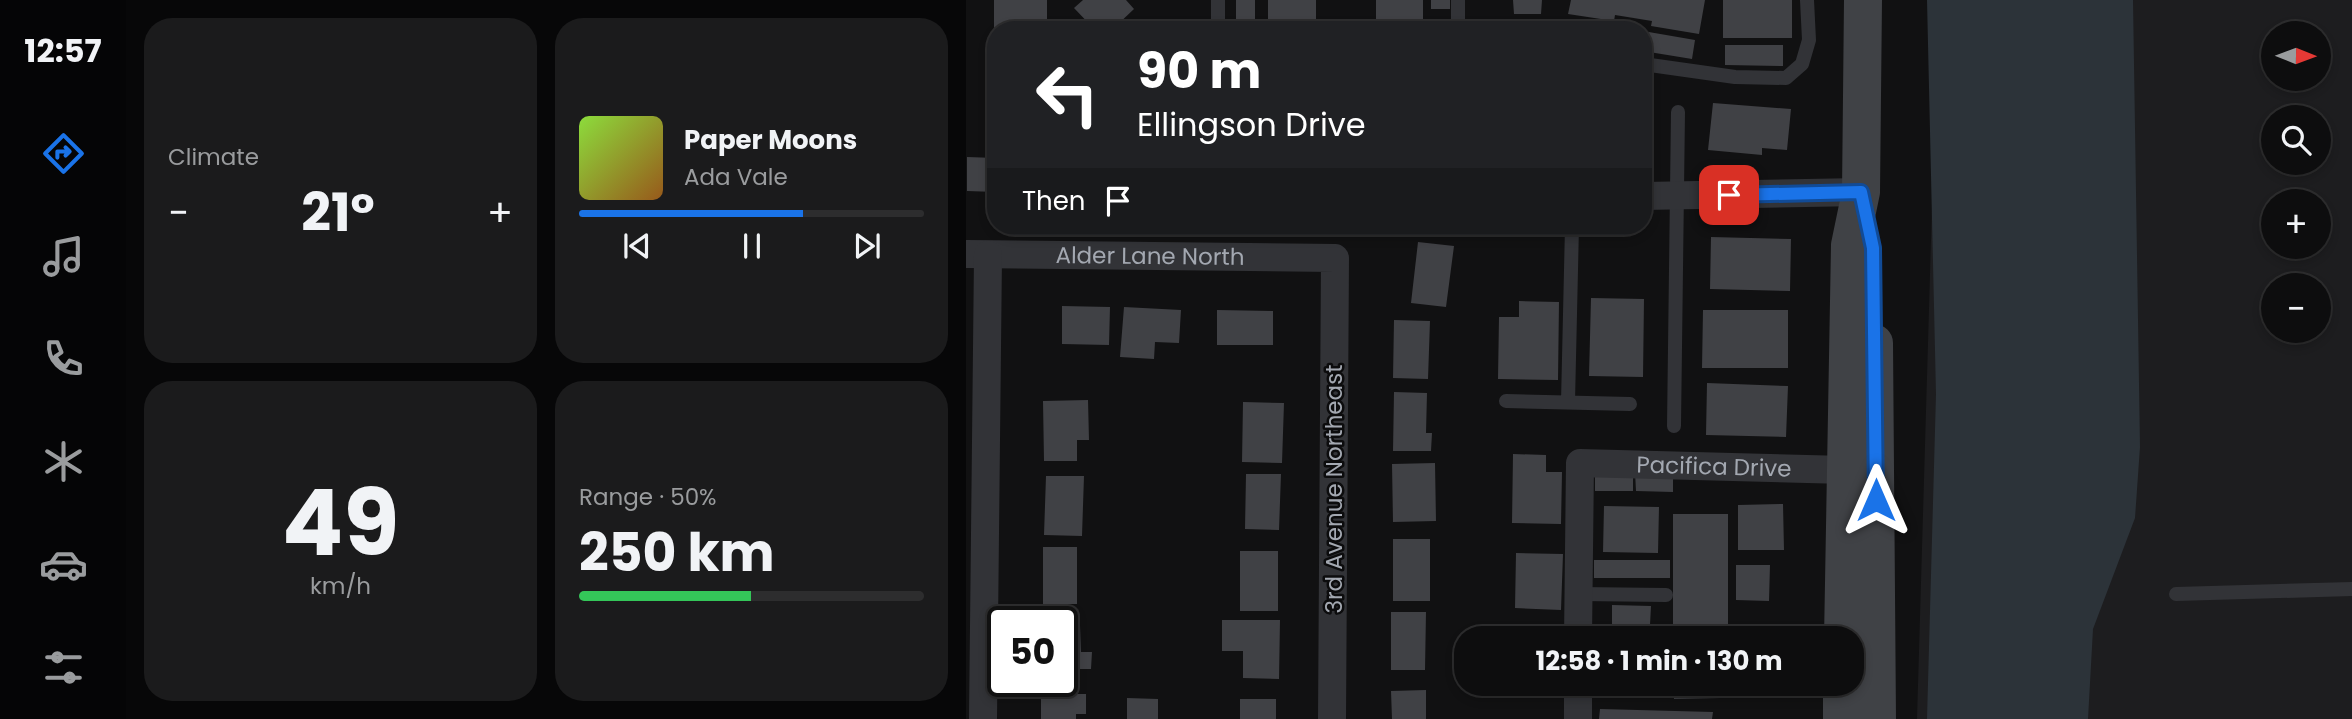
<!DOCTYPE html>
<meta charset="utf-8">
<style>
:root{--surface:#0d0d0e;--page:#1b1b1c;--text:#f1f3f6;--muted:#9a9c9e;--line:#2d2d2e;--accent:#1a73e8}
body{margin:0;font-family:Poppins,sans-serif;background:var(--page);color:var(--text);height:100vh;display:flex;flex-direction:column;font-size:26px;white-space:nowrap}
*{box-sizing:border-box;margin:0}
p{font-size:23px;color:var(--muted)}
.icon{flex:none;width:38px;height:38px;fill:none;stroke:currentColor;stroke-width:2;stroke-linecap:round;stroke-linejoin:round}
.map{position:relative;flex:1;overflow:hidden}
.drawer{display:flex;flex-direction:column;gap:18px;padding:18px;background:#070708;width:840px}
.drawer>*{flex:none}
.guide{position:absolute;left:21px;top:21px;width:665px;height:214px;border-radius:28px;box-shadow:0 4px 10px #0003,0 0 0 2px var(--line);background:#202124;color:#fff;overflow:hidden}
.needle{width:46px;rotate:91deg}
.fabs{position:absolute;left:1295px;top:21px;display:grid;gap:14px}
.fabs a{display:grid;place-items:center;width:70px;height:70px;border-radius:50%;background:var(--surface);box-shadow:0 4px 10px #0003,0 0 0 2px var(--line);font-size:35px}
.speed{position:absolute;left:21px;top:606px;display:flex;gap:14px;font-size:35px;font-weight:700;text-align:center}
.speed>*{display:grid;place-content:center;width:91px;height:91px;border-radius:50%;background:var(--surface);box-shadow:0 4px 10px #0003,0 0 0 2px var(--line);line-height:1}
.speed .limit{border:4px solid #111;border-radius:10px;background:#fff;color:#111}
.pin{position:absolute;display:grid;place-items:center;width:60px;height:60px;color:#fff;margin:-30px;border-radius:14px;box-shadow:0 4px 10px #0006}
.me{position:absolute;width:77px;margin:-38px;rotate:0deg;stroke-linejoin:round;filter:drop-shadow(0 0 5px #0008)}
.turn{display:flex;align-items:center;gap:24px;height:147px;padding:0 35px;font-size:32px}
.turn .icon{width:91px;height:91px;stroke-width:2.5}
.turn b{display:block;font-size:49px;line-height:60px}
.then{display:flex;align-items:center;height:66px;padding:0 35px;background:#0003;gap:14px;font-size:26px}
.big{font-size:52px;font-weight:700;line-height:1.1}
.drawer .card{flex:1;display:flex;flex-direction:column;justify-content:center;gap:10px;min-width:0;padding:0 24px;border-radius:28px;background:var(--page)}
.drawer .dial{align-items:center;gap:0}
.dial b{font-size:91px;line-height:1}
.song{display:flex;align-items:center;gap:21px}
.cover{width:84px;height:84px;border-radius:10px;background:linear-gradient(135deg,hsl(90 70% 55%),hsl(30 70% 35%))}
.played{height:7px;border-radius:4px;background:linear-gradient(90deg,var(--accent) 65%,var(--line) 65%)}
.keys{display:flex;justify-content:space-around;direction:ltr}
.heat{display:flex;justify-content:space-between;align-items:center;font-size:38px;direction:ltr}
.charge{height:10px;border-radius:5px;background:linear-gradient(90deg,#34c759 50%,var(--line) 0)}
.drawer .tiles{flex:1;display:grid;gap:18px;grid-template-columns:repeat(2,1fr)}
.trip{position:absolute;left:488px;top:626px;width:410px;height:70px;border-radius:28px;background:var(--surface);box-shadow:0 4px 10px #0003,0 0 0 2px var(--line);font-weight:700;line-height:70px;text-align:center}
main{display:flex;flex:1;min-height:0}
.tab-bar{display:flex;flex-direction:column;width:126px;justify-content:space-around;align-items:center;background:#050506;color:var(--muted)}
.tab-bar .icon{width:49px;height:49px}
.tab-bar .current{color:var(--accent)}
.tab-bar b{font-size:32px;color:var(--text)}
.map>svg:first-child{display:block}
</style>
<main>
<nav class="tab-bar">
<b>12:57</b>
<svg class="icon current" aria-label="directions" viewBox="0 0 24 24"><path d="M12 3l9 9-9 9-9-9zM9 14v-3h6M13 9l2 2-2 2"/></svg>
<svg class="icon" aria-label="music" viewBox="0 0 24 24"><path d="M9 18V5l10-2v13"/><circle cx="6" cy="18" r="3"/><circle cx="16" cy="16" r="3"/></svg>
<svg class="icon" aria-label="phone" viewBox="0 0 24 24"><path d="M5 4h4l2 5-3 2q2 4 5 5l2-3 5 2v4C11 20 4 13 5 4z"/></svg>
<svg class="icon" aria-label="climate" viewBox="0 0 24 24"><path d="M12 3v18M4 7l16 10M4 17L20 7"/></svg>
<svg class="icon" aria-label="car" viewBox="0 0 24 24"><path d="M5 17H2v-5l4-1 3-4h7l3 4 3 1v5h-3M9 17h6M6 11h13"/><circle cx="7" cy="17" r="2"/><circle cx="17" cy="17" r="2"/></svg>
<svg class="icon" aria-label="filters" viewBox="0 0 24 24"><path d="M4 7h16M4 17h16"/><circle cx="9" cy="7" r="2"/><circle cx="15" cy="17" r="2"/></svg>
</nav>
<section class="drawer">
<div class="tiles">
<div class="card"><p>Climate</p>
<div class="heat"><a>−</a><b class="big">21°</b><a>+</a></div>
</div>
<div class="card">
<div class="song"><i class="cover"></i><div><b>Paper Moons</b><p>Ada Vale</p></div></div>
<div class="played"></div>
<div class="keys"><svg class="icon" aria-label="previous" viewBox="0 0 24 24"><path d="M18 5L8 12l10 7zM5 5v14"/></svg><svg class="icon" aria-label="pause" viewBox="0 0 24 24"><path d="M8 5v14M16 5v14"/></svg><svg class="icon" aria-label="next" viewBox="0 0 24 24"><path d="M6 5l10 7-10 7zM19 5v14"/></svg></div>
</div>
<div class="card dial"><b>49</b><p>km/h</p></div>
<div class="card"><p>Range · 50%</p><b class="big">250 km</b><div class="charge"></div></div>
</div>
</section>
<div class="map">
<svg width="1386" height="719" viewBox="0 0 1386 719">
<rect width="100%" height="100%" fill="#111112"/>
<path fill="#1d1d1f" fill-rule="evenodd" d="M972,0h414v719h-435zM1307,33h46v46h-46zM1307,117h46v46h-46zM1307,201h46v46h-46zM1307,285h46v46h-46z"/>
<path fill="#2c3339" d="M961,0h206l7,447 -5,71 -42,111 -5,90h-161l9,-325z"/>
<path fill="#404145" d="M28,0h53v30h-53z
M117,0h43l8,9 -19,18 -8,-8 -12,11 -21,-22z
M270,0h19v20h-19z
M302,0h48v30h-48z
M410,0h47v30h-47z
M465,0h19v9h-19z
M547,0h29l-1,14h-27z
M605,0h134l-6,34 -48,-8 1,-5 -37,-6 -1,6 -46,-7z
M757,0h69v38h-69z
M611,20l50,8v2h-52z
M677,31l52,9 -3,19 -49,-8z
M759,45h58v21l-58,-1z
M747,103l78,6 -4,41 -25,-2v7l-54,-5z
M1,157l29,1v34l-29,-1z
M745,237l80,2 -1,52 -80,-2z
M452,242l36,4 -8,61 -35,-4z
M625,298l53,1 -1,78 -54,-1z
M553,301l40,1 -1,78 -60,-1 1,-62h20z
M96,306l48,1 -1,38 -47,-1z
M158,307l57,3 -2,33 -24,-1 -1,17 -34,-2z
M251,310l56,1v34h-56z
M737,310h85v58h-86z
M428,320l36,1 -2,58 -35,-1z
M741,383l81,3 -2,51 -80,-2z
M428,392l33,1 -1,40h6l-1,18h-38z
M122,400l1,40h-12v21h-33l-1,-60z
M277,402l41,1 -2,60 -40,-1z
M547,454l33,1v17h16l-1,52 -49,-1z
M469,463l1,58 -43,1 -1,-58z
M667,472v19h-38v-18z
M669,472h38v20l-37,-1z
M280,474h35l-2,56 -34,-1z
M80,476h38l-2,60 -38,-1z
M817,504l1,46h-46v-45z
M638,506l55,1 -1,46 -55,-1z
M707,514h55v111h-55z
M427,539h37v62h-37z
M77,547h34v57h-34z
M274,551h38v60h-38z
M550,553l47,1 -2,56 -46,-2z
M628,560h76v18h-76z
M770,565h34l-1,36 -33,-1z
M646,605l39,1 -1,19h-38z
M425,612h35l-1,58h-34z
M256,620h58l-1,59 -36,-1v-27h-21z
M96,625h18l1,27h11l-1,17h-15v13h-14z
M550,629h45v10h-45z
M684,629v10h-38v-9z
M770,632h29v7h-29z
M625,684h76v14l-76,-1z
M707,684h47v14l-46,1z
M802,684h32v13h-32z
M460,690v29h-34l-1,-28z
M75,694h45v20h-10v5h-35z
M161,698l31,1v20h-31z
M274,699h36v20h-36z
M634,709l113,3 -1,7h-113z"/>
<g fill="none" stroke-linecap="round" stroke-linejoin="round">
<path stroke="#323337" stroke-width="14" d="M252,30v-30
M492,30v-30
M677,64l92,13 51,1 16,-14 7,-24 -2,-40
M540,401l124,3
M602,402l4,-176
M708,426l4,-314
M613,594l87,1
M1210,594l176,-5"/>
<g stroke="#323337" stroke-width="28">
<path d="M677,196l218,-4"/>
<path id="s1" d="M0,254l369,4 -3,461"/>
<path id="s2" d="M612,639l2,-176 266,7"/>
<path d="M17,719l5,-464"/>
<path d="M612,719v-35"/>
</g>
<path stroke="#404246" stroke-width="38" d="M908,343l3,376
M877,639l7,-394 11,-53 2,-192
M876,719v-35"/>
</g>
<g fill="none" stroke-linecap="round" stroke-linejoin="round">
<defs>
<path id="route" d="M763,195l132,-3 12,56 3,252"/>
</defs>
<use href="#route" stroke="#114b97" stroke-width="18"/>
<use href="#route" stroke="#1a73e8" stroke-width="12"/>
</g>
<g text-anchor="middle" stroke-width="5" stroke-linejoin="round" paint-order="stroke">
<g font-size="23" fill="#a3a8b1" stroke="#0c0c0d">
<text dy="8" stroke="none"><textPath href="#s1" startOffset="184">Alder Lane North</textPath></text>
<text dy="8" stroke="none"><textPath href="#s2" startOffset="310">Pacifica Drive</textPath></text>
<text transform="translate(368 489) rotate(-90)" y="8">3rd Avenue Northeast</text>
</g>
</g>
</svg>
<div class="fabs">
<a><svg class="needle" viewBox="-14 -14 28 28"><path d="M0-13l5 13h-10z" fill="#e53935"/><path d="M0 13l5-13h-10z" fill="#9a9c9e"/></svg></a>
<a><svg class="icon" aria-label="search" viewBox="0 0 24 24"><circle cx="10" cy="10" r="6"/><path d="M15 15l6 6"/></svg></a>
<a>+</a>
<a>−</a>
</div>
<div class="speed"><div class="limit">50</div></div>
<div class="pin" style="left:763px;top:195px;background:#d93025"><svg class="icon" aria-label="arrive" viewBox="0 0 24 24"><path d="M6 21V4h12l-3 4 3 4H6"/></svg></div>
<svg class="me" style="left:910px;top:500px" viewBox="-20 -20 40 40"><path d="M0-17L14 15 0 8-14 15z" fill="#1a73e8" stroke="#fff" stroke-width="4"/></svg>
<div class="trip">12:58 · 1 min · 130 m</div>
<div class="guide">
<div class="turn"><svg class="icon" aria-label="left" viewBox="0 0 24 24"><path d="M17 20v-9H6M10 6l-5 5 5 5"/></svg><div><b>90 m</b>Ellingson Drive</div></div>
<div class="then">Then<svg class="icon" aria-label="arrive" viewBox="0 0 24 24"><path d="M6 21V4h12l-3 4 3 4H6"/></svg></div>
</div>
</div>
</main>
